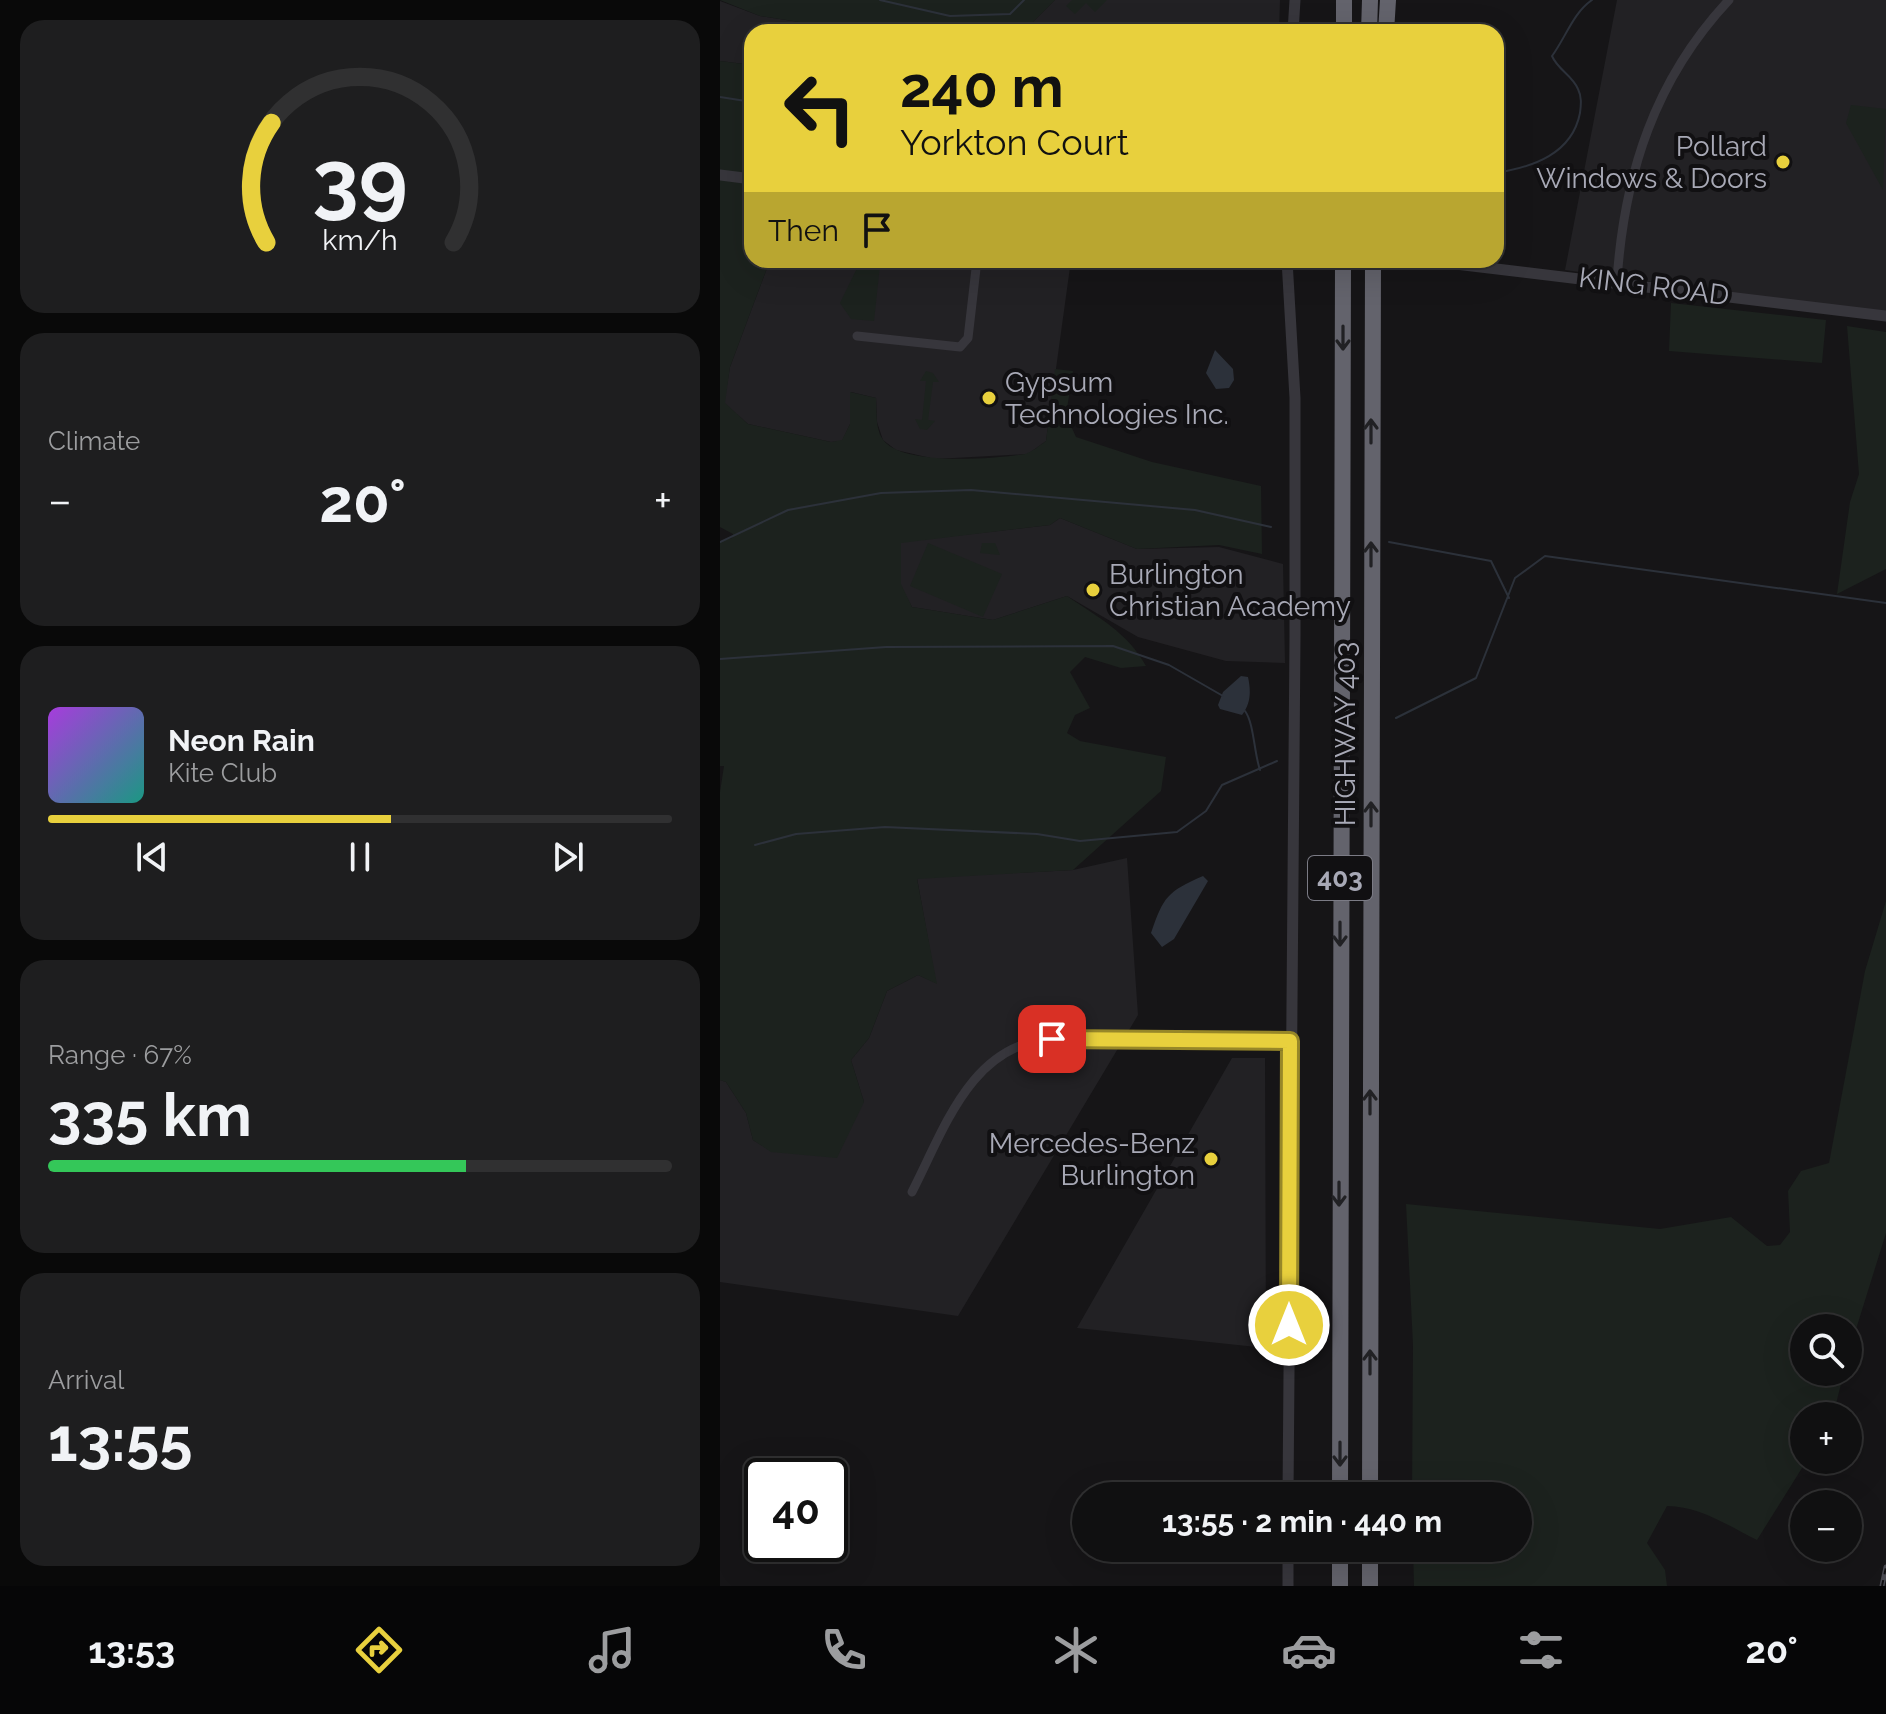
<!DOCTYPE html>
<meta charset="utf-8">
<style>
:root{--surface:#101011;--page:#1e1e1f;--text:#f1f3f6;--muted:#9c9d9f;--line:#303031;--accent:#e8d03d}
body{margin:0;font-family:Raleway,sans-serif;background:var(--page);color:var(--text);height:100vh;display:flex;flex-direction:column;font-size:30px;white-space:nowrap}
*{box-sizing:border-box;margin:0}
p{font-size:26px;color:var(--muted)}
.icon{flex:none;width:44px;height:44px;fill:none;stroke:currentColor;stroke-width:2;stroke-linecap:round;stroke-linejoin:round}
.map{position:relative;flex:1;overflow:hidden}
.panel{display:flex;flex-direction:column;gap:20px;padding:20px;background:#090909;width:720px}
.panel>*{flex:none}
.guide{position:absolute;left:24px;top:24px;width:760px;height:244px;border-radius:24px;box-shadow:0 8px 32px #0002,0 0 0 2px var(--line);background:#e8d03d;color:#111;overflow:hidden}
.fabs{position:absolute;left:1070px;top:1314px;display:grid;gap:16px}
.fabs a{display:grid;place-items:center;width:72px;height:72px;border-radius:50%;background:var(--surface);box-shadow:0 8px 32px #0002,0 0 0 2px var(--line);font-size:40px}
.speed{position:absolute;left:24px;top:1458px;display:flex;gap:16px;font-size:40px;font-weight:700;text-align:center}
.speed>*{display:grid;place-content:center;width:104px;height:104px;border-radius:50%;background:var(--surface);box-shadow:0 8px 32px #0002,0 0 0 2px var(--line);line-height:1}
.speed .limit{border:4px solid #111;border-radius:12px;background:#fff;color:#111}
.pin{position:absolute;display:grid;place-items:center;width:68px;height:68px;color:#fff;margin:-34px;border-radius:16px;box-shadow:0 4px 12px #0006}
.me{position:absolute;width:88px;margin:-44px;rotate:0deg;stroke-linejoin:round;filter:drop-shadow(0 0 6px #0008)}
.turn{display:flex;align-items:center;gap:28px;height:168px;padding:0 24px;font-size:36px}
.turn .icon{width:104px;height:104px;stroke-width:2.5}
.turn b{display:block;font-size:56px;line-height:68px}
.then{display:flex;align-items:center;height:76px;padding:0 24px;background:#0003;gap:16px;font-size:30px}
.big{font-size:60px;font-weight:700;line-height:1.1}
.panel .card{flex:1;display:flex;flex-direction:column;justify-content:center;gap:12px;min-width:0;padding:0 28px;border-radius:24px;background:var(--page)}
.panel .dial{align-items:center;gap:0}
.dial svg{height:208px;overflow:visible;fill:none;stroke:var(--line);stroke-width:7;stroke-linecap:round;text-anchor:middle}
.dial text{fill:var(--text);stroke:none}
.song{display:flex;align-items:center;gap:24px}
.cover{width:96px;height:96px;border-radius:12px;background:linear-gradient(135deg,hsl(280 70% 55%),hsl(170 70% 35%))}
.played{height:8px;border-radius:4px;background:linear-gradient(90deg,var(--accent) 55%,var(--line) 55%)}
.keys{display:flex;justify-content:space-around;direction:ltr}
.heat{display:flex;justify-content:space-between;align-items:center;font-size:44px;direction:ltr}
.charge{height:12px;border-radius:6px;background:linear-gradient(90deg,#34c759 67%,var(--line) 0)}
.trip{position:absolute;left:352px;top:1482px;width:460px;height:80px;border-radius:40px;background:var(--surface);box-shadow:0 8px 32px #0002,0 0 0 2px var(--line);font-weight:700;line-height:80px;text-align:center}
.dock{display:flex;height:128px;justify-content:space-around;align-items:center;background:#060607;color:var(--muted)}
.dock .icon{width:56px;height:56px}
.dock .active{color:var(--accent)}
.dock b{font-size:36px;color:var(--text)}
main{display:flex;flex:1;min-height:0}
.map>svg:first-child{display:block}
</style>
<main>
<section class="panel">
<div class="card dial"><svg viewBox="0 0 100 80">
<path d="M14 69A42 42 0 1 1 86 69"/>
<path d="M14 69A42 42 0 0 1 16 23" stroke="#e8d03d"/>
<text x="50" y="56" font-size="32" font-weight="700">39</text>
<text x="50" y="72" font-size="11">km/h</text>
</svg></div>
<div class="card"><p>Climate</p>
<div class="heat"><a>−</a><b class="big">20°</b><a>+</a></div>
</div>
<div class="card">
<div class="song"><i class="cover"></i><div><b>Neon Rain</b><p>Kite Club</p></div></div>
<div class="played"></div>
<div class="keys"><svg class="icon" aria-label="previous" viewBox="0 0 24 24"><path d="M18 5L8 12l10 7zM5 5v14"/></svg><svg class="icon" aria-label="pause" viewBox="0 0 24 24"><path d="M8 5v14M16 5v14"/></svg><svg class="icon" aria-label="next" viewBox="0 0 24 24"><path d="M6 5l10 7-10 7zM19 5v14"/></svg></div>
</div>
<div class="card"><p>Range · 67%</p><b class="big">335 km</b><div class="charge"></div></div>
<div class="card"><p>Arrival</p><b class="big">13:55</b></div>
</section>
<div class="map">
<svg width="1166" height="1586" viewBox="0 0 1166 1586">
<rect width="100%" height="100%" fill="#161517"/>
<path fill="#222124" d="M335,0h225l-1,32h-256z
M897,0h269v314l-321,-44z
M0,1l40,15 104,16h-112v33l-32,-4z
M50,260h301l-25,181 -18,13 -93,5 -39,-9 -13,-10 -6,-18 -1,-24 -25,-6 -1,32 -8,17 -11,1 -83,-18 -24,-21 6,-36z
M340,518l77,31 82,-2 64,17 2,99 -59,-2 -88,-24 -71,-41 -74,24 -81,-13 -12,-22 1,-43 149,-17z
M407,858l11,157 -180,301 -238,-34v-202l6,2 20,31 7,27 18,11 18,1 75,-50 -13,-42 18,-22 18,-47 31,-16 18,8 -19,-105 156,-8z
M512,1058h33l1,290 -189,-20z"/>
<path fill="#1c221e" d="M0,0h335l-32,32h-159l-104,-16z
M352,0h35l-12,12 -9,-9 -11,11 -9,-8z
M0,61l32,4v195h18l-40,107 -5,36 23,21 83,18 11,-2 8,-16v-32l26,6c1,14 -1,32 8,43 21,25 110,18 141,13 7,-2 14,-8 21,-13l9,-72 18,2 -7,44 10,22 76,25 109,24 1,68 -43,-9 -82,4 -77,-31 -10,7 -149,18v41l11,23 81,13 74,-24c31,21 61,37 79,70l-25,2 -36,-11 -15,15 20,36 -15,7 -8,18 13,8 86,16 -5,34 -88,79 -156,9 20,105 -19,-9 -31,16 -18,47 -18,22 13,42 -27,56 -66,-6 -18,-12 -7,-27 -20,-31 -6,-2v-288l4,-26h-4v-225l12,-3 1,-4 -13,-7z
M1131,105l35,4 -3,81 -37,-67z
M141,260h12l7,5 -6,56 -23,-2 -11,-16z
M951,303l155,17 -4,43 -153,-12z
M1127,326l39,6v237l-49,25 13,-92 9,-28z
M206,371l7,2 6,9h-6l-5,38 7,1 -8,9 -7,-1 -5,-10 7,1 4,-39h-6z
M208,543l74,31 -19,43 -73,-31z
M262,543h13l5,12 -20,-2z
M1166,901v332l-38,122v-27h-44v44h40l-11,44h-29v44h3l-50,80c-28,-14 -58,-34 -90,-34l-20,37 18,27 2,16h-253l-1,-38h105v-52h-106l1,-151 -7,-141 254,25 71,-12 36,29 13,-1 10,-13 -2,-41 13,-20 28,-8 36,-192z"/>
<path fill="#2c313a" d="M495,350l18,19 1,11 -5,8 -13,1 -10,-16z
M521,676l7,1c3,14 3,26 -6,38l-22,-6 -2,-4 5,-13z
M483,876l5,5 -34,58 -12,8 -11,-14c13,-37 16,-41 52,-57z"/>
<g fill="none" stroke-linecap="round" stroke-linejoin="round">
<path stroke="#2c313a" stroke-width="2" d="M160,0l70,16 60,-2 14,-14
M0,97l32,5
M776,173c37,-6 76,-19 84,-60 1,-8 2,-16 -2,-24 -6,-14 -20,-19 -26,-33 14,-19 21,-43 40,-56
M0,542l68,-32 93,-17 90,-3 224,20 76,17
M669,542l102,19 18,37
M0,659l166,-12 227,-1 56,19 54,31
M525,711c9,12 9,42 15,59
M676,718l80,-40 39,-100 30,-22 341,47
M35,845l41,-11 89,-7 152,7 43,7 97,-9 29,-21 16,-26 55,-24"/>
<path stroke="#37363c" stroke-width="9" d="M897,281c7,-107 38,-202 112,-281
M137,336l103,11 8,-9 9,-78
M192,1192c32,-62 59,-149 140,-153l238,2"/>
<path stroke="#37363c" stroke-width="11" d="M573,32l2,-32
M0,175l32,4
M567,260l8,138v238l-7,860
M702,260l464,56
M568,1586v-38"/>
<path stroke="#63636c" stroke-width="16" d="M624,32v-32
M649,32l1,-32
M666,32l2,-32
M620,1496l3,-1236
M650,1496l3,-1236
M620,1548v38
M650,1586v-38"/>
<defs>
<path id="rail" d="M1162,1586l4,-19"/>
</defs>
<use href="#rail" stroke="#4a4a51" stroke-width="5"/>
<use href="#rail" stroke="#111012" stroke-width="2" stroke-dasharray="6" stroke-linecap="butt"/>
</g>
<defs><path id="oneway-shaft" d="M-6 0H5M1.5-3L5.5 0L1.5 3" fill="none" stroke-width="1.6" stroke-linecap="round" stroke-linejoin="round" transform="scale(2)"/></defs>
<g stroke="#212124">
<use href="#oneway-shaft" transform="translate(623 338) rotate(90)"/>
<use href="#oneway-shaft" transform="translate(651 431) rotate(-90)"/>
<use href="#oneway-shaft" transform="translate(651 554) rotate(-90)"/>
<use href="#oneway-shaft" transform="translate(651 814) rotate(-90)"/>
<use href="#oneway-shaft" transform="translate(620 934) rotate(90)"/>
<use href="#oneway-shaft" transform="translate(650 1102) rotate(-90)"/>
<use href="#oneway-shaft" transform="translate(619 1194) rotate(90)"/>
<use href="#oneway-shaft" transform="translate(650 1362) rotate(-90)"/>
<use href="#oneway-shaft" transform="translate(620 1454) rotate(90)"/>
</g>
<g fill="none" stroke-linecap="round" stroke-linejoin="round">
<defs>
<path id="route" d="M332,1039l238,2 -1,284"/>
</defs>
<use href="#route" stroke="#978728" stroke-width="20"/>
<use href="#route" stroke="#e8d03d" stroke-width="14"/>
</g>
<g fill="#e8d03d" stroke="#111012" stroke-width="3">
<circle cx="1063" cy="162" r="8"/>
<circle cx="269" cy="398" r="8"/>
<circle cx="373" cy="590" r="8"/>
<circle cx="491" cy="1159" r="8"/>
</g>
<g text-anchor="middle" stroke-width="8" stroke-linejoin="round" paint-order="stroke">
<rect fill="#111012" stroke="#7b7b85" stroke-width="2" x="588" y="856" width="64" height="44" rx="6"/>
<g font-size="26" font-weight="bold" fill="#a8a9b6">
<text x="620" y="887">403</text>
</g>
<g font-size="28" fill="#a8a9b6" stroke="#111012" text-anchor="end">
<text x="1047" y="156">Pollard<tspan x="1047" dy="32">Windows &amp; Doors</tspan></text>
<text x="285" y="392" text-anchor="start">Gypsum<tspan x="285" dy="32">Technologies Inc.</tspan></text>
<text x="389" y="584" text-anchor="start">Burlington<tspan x="389" dy="32">Christian Academy</tspan></text>
<text x="475" y="1153">Mercedes-Benz<tspan x="475" dy="32">Burlington</tspan></text>
</g>
<g font-size="28" fill="#a8a9b6" stroke="#111012">
<text transform="translate(934 286) rotate(7)" y="10">KING ROAD</text>
<text transform="translate(625 734) rotate(-90)" y="10">HIGHWAY 403</text>
</g>
</g>
</svg>
<div class="fabs">
<a><svg class="icon" aria-label="search" viewBox="0 0 24 24"><circle cx="10" cy="10" r="6"/><path d="M15 15l6 6"/></svg></a>
<a>+</a>
<a>−</a>
</div>
<div class="speed"><div class="limit">40</div></div>
<div class="pin" style="left:332px;top:1039px;background:#d93025"><svg class="icon" aria-label="arrive" viewBox="0 0 24 24"><path d="M6 21V4h12l-3 4 3 4H6"/></svg></div>
<svg class="me" style="left:569px;top:1325px" viewBox="-20 -20 40 40"><circle r="17" fill="#e8d03d" stroke="#fff" stroke-width="3"/><path d="M0-11L8 9 0 5-8 9z" fill="#fff"/></svg>
<div class="trip">13:55 · 2 min · 440 m</div>
<div class="guide">
<div class="turn"><svg class="icon" aria-label="left" viewBox="0 0 24 24"><path d="M17 20v-9H6M10 6l-5 5 5 5"/></svg><div><b>240 m</b>Yorkton Court</div></div>
<div class="then">Then<svg class="icon" aria-label="arrive" viewBox="0 0 24 24"><path d="M6 21V4h12l-3 4 3 4H6"/></svg></div>
</div>
</div>
</main>
<nav class="dock">
<b>13:53</b>
<svg class="icon active" aria-label="directions" viewBox="0 0 24 24"><path d="M12 3l9 9-9 9-9-9zM9 14v-3h6M13 9l2 2-2 2"/></svg>
<svg class="icon" aria-label="music" viewBox="0 0 24 24"><path d="M9 18V5l10-2v13"/><circle cx="6" cy="18" r="3"/><circle cx="16" cy="16" r="3"/></svg>
<svg class="icon" aria-label="phone" viewBox="0 0 24 24"><path d="M5 4h4l2 5-3 2q2 4 5 5l2-3 5 2v4C11 20 4 13 5 4z"/></svg>
<svg class="icon" aria-label="climate" viewBox="0 0 24 24"><path d="M12 3v18M4 7l16 10M4 17L20 7"/></svg>
<svg class="icon" aria-label="car" viewBox="0 0 24 24"><path d="M5 17H2v-5l4-1 3-4h7l3 4 3 1v5h-3M9 17h6M6 11h13"/><circle cx="7" cy="17" r="2"/><circle cx="17" cy="17" r="2"/></svg>
<svg class="icon" aria-label="filters" viewBox="0 0 24 24"><path d="M4 7h16M4 17h16"/><circle cx="9" cy="7" r="2"/><circle cx="15" cy="17" r="2"/></svg>
<b>20°</b>
</nav>
